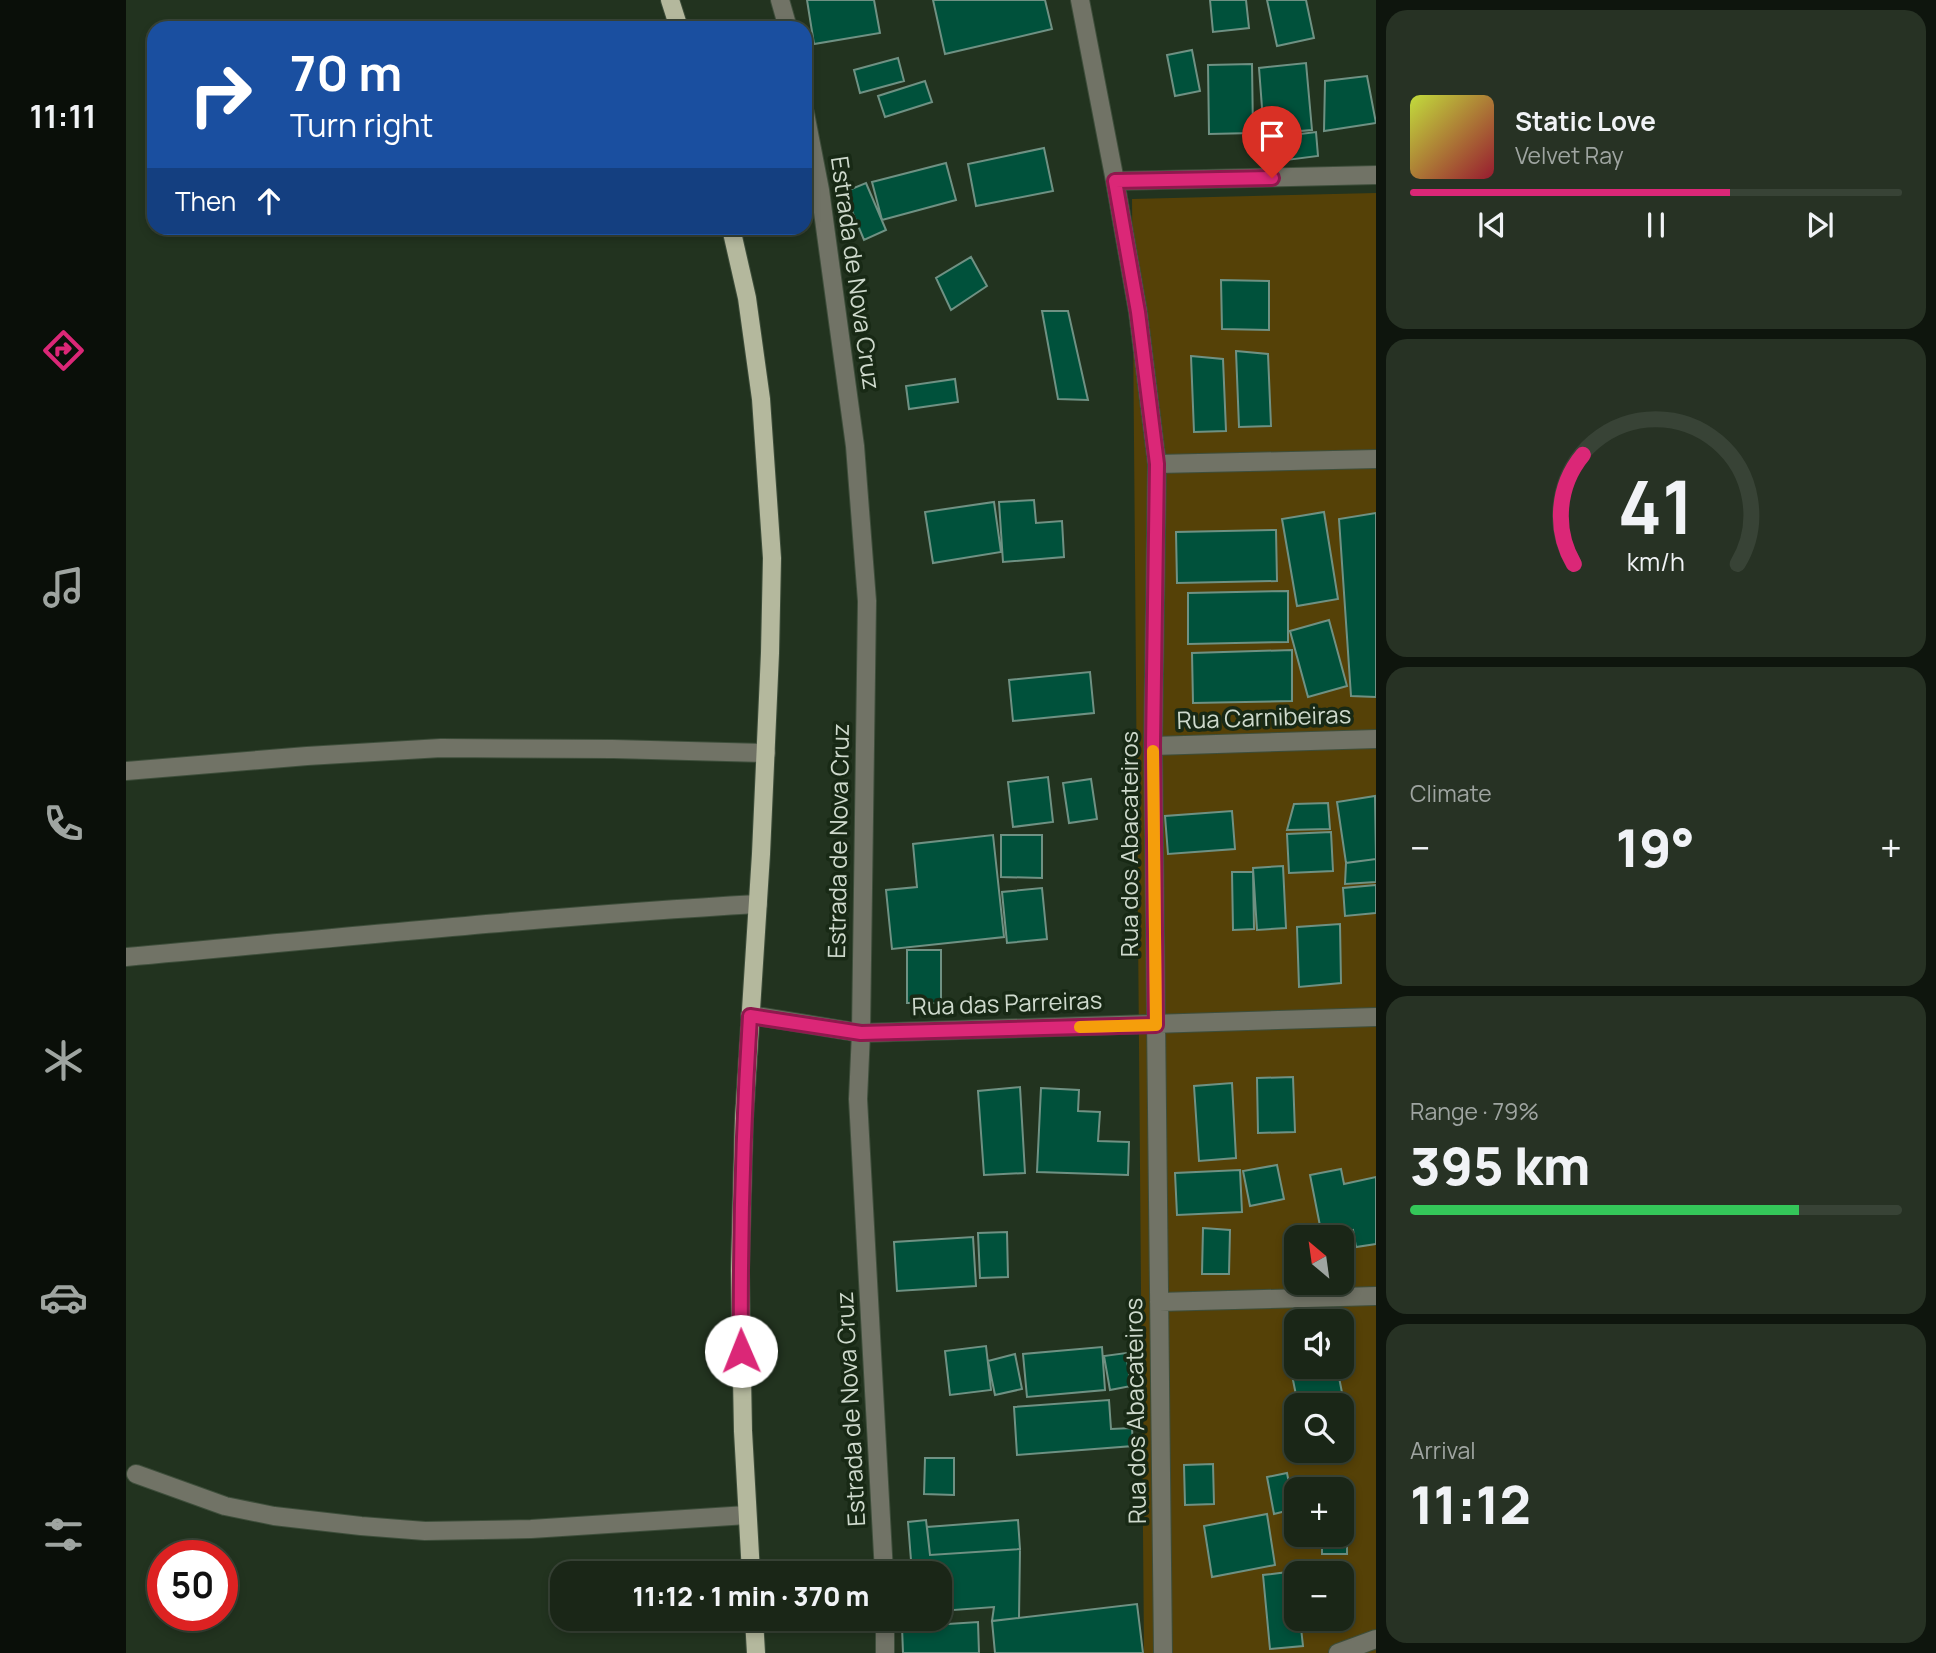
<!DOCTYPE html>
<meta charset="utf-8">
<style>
:root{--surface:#1a2617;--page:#273224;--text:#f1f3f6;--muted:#9fa5a1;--line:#384336;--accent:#db2777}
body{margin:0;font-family:Manrope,sans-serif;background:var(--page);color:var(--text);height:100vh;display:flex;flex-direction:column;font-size:26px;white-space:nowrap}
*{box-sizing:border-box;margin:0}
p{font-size:23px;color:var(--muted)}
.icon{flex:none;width:38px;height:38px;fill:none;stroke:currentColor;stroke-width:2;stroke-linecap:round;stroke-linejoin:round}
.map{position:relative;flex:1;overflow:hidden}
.panel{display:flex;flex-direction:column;gap:10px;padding:10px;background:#0e150d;width:560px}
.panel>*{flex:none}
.top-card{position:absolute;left:21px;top:21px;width:665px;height:214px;border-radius:21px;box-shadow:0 4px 10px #0003,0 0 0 2px var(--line);background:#1a4fa0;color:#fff;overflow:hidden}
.needle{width:46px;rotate:331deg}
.tools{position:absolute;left:1158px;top:1225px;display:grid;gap:14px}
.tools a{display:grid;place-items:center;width:70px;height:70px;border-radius:14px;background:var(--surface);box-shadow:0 4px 10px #0003,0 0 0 2px var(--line);font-size:35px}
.speed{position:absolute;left:21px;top:1540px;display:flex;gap:14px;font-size:35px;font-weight:700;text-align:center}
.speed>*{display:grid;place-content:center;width:91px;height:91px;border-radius:50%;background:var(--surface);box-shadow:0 4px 10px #0003,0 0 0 2px var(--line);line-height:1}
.speed .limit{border:10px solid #d22;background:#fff;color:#111}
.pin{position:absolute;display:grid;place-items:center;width:60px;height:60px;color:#fff;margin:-72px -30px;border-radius:50% 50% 50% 0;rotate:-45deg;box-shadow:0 0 7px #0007}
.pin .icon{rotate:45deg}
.me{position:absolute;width:77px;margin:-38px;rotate:359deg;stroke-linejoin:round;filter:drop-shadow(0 0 5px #0008)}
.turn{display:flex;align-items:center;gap:24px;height:147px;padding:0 28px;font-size:32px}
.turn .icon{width:91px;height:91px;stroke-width:2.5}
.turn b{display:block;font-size:49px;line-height:60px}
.then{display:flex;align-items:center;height:66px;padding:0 28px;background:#0003;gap:14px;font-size:26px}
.big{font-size:52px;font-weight:800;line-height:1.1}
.panel .tile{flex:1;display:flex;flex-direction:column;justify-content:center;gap:10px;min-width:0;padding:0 24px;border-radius:21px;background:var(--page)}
.panel .dial{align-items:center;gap:0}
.dial svg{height:182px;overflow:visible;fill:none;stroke:var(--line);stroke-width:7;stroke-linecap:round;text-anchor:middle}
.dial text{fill:var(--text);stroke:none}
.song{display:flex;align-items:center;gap:21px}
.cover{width:84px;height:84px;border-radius:10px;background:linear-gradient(135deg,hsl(70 70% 55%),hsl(350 70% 35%))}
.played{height:7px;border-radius:4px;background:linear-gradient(90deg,var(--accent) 65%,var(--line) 65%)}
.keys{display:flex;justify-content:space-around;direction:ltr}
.heat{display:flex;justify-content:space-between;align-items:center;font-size:38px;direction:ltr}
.charge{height:10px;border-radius:5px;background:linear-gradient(90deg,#34c759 79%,var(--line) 0)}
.trip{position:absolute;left:424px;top:1561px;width:402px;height:70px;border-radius:21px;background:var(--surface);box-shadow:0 4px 10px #0003,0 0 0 2px var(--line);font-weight:800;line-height:70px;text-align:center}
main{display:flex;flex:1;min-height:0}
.tabs{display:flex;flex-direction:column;width:126px;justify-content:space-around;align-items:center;background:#0a0f09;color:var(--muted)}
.tabs .icon{width:49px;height:49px}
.tabs .selected{color:var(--accent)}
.tabs b{font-size:32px;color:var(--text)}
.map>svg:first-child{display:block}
</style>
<main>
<nav class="tabs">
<b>11:11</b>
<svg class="icon selected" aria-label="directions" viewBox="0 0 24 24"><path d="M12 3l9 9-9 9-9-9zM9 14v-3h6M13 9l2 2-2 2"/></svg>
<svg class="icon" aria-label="music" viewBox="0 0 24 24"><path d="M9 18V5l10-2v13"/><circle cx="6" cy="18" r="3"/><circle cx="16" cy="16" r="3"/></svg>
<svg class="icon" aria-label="phone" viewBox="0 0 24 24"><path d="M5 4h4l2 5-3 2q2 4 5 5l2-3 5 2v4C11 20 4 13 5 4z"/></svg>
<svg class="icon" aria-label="climate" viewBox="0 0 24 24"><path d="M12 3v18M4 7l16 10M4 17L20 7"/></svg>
<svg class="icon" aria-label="car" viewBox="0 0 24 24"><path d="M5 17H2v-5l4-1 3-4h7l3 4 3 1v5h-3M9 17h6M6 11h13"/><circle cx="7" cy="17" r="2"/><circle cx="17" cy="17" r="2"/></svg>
<svg class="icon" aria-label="filters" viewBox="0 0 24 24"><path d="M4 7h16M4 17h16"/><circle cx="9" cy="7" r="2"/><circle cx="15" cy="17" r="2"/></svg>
</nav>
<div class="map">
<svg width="1250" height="1653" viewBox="0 0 1250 1653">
<rect width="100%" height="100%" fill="#22331f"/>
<path fill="#554107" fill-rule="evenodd" d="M1250,193v1460h-232l-12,-1454zM1171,1237h45v46h-45zM1171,1321h45v46h-45zM1171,1405h45v46h-45zM1171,1489h45v46h-45zM1171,1573h45v46h-45z"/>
<path fill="#00513b" stroke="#6f9183" stroke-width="2" d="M681,0h67l6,33 -66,11z
M807,0h112l7,29 -107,25z
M1084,0h36l3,28 -36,4z
M1141,0h39l8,38 -37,8z
M1066,50l8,41 -25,5 -8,-41z
M772,58l6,23 -44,12 -6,-23z
M1180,63l6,67 -48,4 -5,-66z
M1126,64l1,69 -44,1 -1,-69z
M1241,76l9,47 -52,8 1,-50z
M799,81l7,21 -47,15 -7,-21z
M1190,132l2,24 -47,6 -3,-24z
M918,148l9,43 -77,15 -8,-42z
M820,163l10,37 -74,20 -10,-38z
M740,183l20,47 -22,10 -20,-48z
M845,257l16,29 -36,24 -15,-32z
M1095,280l48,1v49l-47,-1z
M916,311h26l20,89 -30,-1z
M1110,351l32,3 3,72 -32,1z
M1065,356l32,3 3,72 -32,1z
M829,379l3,23 -49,7 -3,-23z
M908,500l2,23 26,-2 2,36 -61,5 -4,-60z
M868,502l7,50 -68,11 -8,-51z
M1198,512l14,87 -41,7 -15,-87z
M1250,513v184l-25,-1 -12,-177z
M1150,530l1,51 -100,2 -1,-51z
M1162,591v51l-100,2v-51z
M1203,620l18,66 -39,11 -18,-66z
M1166,650v51l-99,2 -1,-50z
M964,672l4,41 -81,8 -4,-41z
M922,777l5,45 -40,5 -5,-45z
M965,779l6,40 -28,4 -6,-40z
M1249,796l1,63 -30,4 -9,-61z
M1202,803l2,26 -43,1 7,-26z
M1106,811l3,38 -67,5 -3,-38z
M1205,832l2,39 -44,2 -2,-39z
M867,835l11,102 -112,12 -6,-59 31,-3 -4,-43z
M875,835h41v43l-41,-1z
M1250,859v23l-31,2 1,-21z
M1157,866l3,62 -29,2 -4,-62z
M1106,872h21l1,57 -21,1z
M1250,885v28l-31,3 -2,-28z
M916,888l5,51 -40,4 -5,-51z
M1214,924l1,59 -42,4 -2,-60z
M781,950h34v53h-34z
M1167,1077l2,55 -37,1 -1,-55z
M1106,1083l4,75 -37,3 -5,-75z
M894,1087l5,86 -41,2 -6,-84z
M915,1088l38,2 -1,21 22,1 -2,29 31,1 -1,33 -91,-3z
M1151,1165l7,34 -34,7 -7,-35z
M1215,1169l3,15 32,-7v67l-20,3 -3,-17 -31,6 -12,-61z
M1114,1170l2,42 -65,3 -2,-42z
M1077,1228l27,2 -1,44h-27z
M881,1232l1,45 -28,1 -2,-45z
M847,1237l3,49 -79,5 -3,-49z
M860,1346l5,44 -41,5 -5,-44z
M976,1347l3,43 -78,7 -4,-43z
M1000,1353l5,33 -21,4 -6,-34z
M889,1354l7,35 -27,6 -7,-34z
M1171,1354v13h40l16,82 -11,2v-46h-44l-10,-50z
M983,1400l2,29 21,-1 1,18 -116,9 -3,-48z
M1181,1451h35l-34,7z
M799,1458h29v37l-30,-1z
M1087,1464l1,40 -29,1 -1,-40z
M1161,1473l7,36 -20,5 -7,-37z
M1196,1485h25v69h-25v-19h20v-46h-20z
M1141,1514l8,51 -63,12 -8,-51z
M800,1520l4,35 90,-6 -1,69 -27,3 2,-14 -54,4v-38h-28l-4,-51z
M892,1520l2,29 -90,6 -3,-28z
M1170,1571l1,48h3l3,27 -33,3 -7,-74z
M1216,1573h8l1,30h-9z
M1011,1604l6,49h-148l-3,-32z
M852,1622l1,31h-76l-1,-26z"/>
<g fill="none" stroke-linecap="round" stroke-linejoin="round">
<defs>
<path id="minor" d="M654,0l8,28
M954,0l35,181 23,131 19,152 -4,282 10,907
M679,113l15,77 35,256 12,155 -6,432 -3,66 26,474
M989,181l261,-6
M1031,464l219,-5
M1027,746l223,-7
M0,771l181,-15 134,-8 172,1 153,4
M0,957c211,-19 421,-41 632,-53
M624,1015l111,18 515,-16
M1033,1302l217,-6
M10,1474l89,32 49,10 87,10 64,5 106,-2 216,-14
M759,1619v34
M1212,1653l38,-14"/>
<path id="major" d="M544,0l9,28
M605,228l16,70 14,101 11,159 -2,95 -9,201 -17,265 -4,152 3,160 8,142
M628,1619l2,34"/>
</defs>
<use href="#minor" stroke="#3e4e3b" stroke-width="20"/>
<use href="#major" stroke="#3e4e3b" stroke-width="20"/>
<use href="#minor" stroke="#717366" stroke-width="18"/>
<use href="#major" stroke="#b4b89d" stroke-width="18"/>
</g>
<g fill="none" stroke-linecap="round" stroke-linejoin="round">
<defs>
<path id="route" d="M615,1351c-1,-112 2,-224 9,-335l111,17 295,-8 -3,-279 4,-282 -19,-152 -23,-131 157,-3"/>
</defs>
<use href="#route" stroke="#8e194d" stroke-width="18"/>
<use href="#route" stroke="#db2777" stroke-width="12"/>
<path stroke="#f59e0b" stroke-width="12" d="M954,1027l76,-2 -3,-274"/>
</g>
<g text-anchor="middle" stroke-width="7" stroke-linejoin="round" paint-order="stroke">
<g font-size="24" fill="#ced9cc" stroke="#182915">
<text transform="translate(729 273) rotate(82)" y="8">Estrada de Nova Cruz</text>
<text transform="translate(1138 718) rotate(-2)" y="8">Rua Carnibeiras</text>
<text transform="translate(713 841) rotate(-89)" y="8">Estrada de Nova Cruz</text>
<text transform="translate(1004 844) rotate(-90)" y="8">Rua dos Abacateiros</text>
<text transform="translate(881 1004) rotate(-2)" y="8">Rua das Parreiras</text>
<text transform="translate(725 1409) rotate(-93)" y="8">Estrada de Nova Cruz</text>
<text transform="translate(1010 1411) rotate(-91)" y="8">Rua dos Abacateiros</text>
</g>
</g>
</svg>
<div class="tools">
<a><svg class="needle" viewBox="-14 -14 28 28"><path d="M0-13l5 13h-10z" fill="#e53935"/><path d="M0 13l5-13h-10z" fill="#9fa5a1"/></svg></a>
<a><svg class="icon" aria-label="sound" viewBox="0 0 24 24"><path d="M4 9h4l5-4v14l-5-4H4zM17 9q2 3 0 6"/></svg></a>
<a><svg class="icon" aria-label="search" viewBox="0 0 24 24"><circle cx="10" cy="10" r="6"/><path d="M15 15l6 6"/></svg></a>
<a>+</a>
<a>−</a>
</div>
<div class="speed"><div class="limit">50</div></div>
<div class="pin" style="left:1146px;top:178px;background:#d93025"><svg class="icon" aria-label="arrive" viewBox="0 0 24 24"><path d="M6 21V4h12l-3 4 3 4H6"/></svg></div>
<svg class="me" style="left:615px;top:1351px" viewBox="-20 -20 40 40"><circle r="19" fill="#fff"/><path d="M0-13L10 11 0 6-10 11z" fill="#db2777"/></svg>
<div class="trip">11:12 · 1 min · 370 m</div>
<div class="top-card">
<div class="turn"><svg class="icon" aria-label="right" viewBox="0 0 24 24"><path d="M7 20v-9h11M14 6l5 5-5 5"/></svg><div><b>70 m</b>Turn right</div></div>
<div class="then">Then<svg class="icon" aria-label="ahead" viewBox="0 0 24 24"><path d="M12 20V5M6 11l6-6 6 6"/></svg></div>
</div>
</div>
<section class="panel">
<div class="tile">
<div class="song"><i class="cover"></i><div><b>Static Love</b><p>Velvet Ray</p></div></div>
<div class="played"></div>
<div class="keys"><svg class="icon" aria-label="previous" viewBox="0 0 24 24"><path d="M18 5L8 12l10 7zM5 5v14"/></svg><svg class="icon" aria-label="pause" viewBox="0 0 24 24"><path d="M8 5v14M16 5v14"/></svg><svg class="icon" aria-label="next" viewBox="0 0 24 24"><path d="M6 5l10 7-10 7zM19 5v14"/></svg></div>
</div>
<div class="tile dial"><svg viewBox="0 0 100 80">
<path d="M14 69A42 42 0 1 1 86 69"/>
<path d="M14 69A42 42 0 0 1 18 21" stroke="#db2777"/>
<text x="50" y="56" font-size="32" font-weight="700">41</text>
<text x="50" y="72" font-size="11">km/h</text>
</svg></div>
<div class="tile"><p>Climate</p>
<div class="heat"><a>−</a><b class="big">19°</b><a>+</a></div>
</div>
<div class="tile"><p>Range · 79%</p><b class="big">395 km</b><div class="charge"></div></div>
<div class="tile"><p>Arrival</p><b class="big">11:12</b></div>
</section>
</main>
